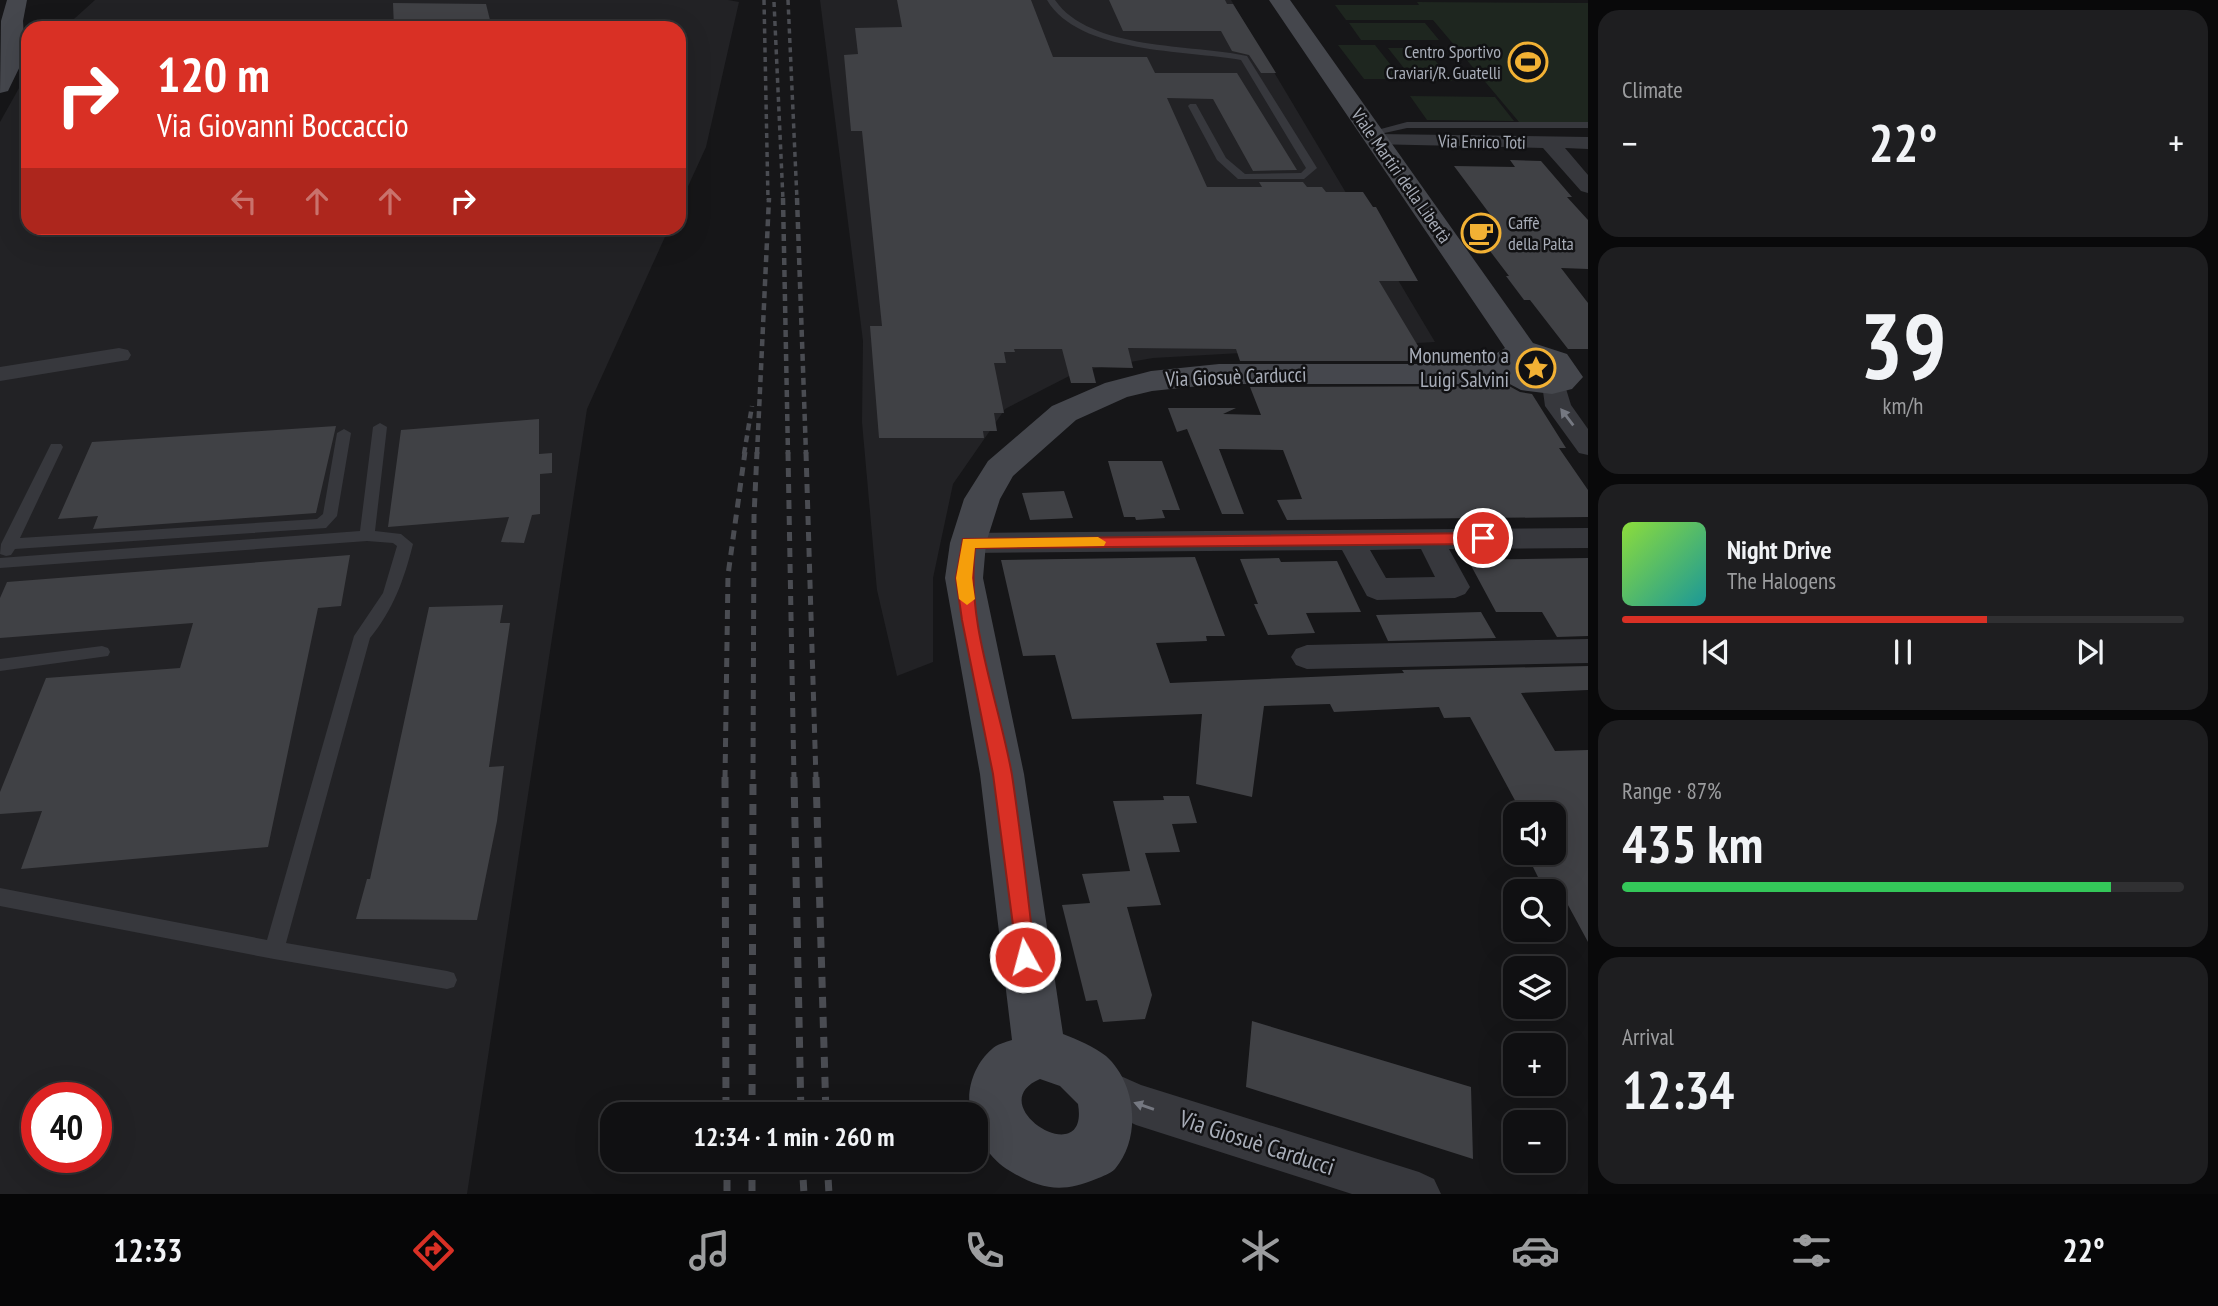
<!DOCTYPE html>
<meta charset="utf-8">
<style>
:root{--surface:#101012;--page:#1e1e20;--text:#f1f3f6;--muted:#9c9d9f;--line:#303032;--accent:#d93025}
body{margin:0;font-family:"PT Sans Narrow",sans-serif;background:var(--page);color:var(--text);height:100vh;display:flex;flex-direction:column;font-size:26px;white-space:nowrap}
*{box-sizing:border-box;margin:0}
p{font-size:23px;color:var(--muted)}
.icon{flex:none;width:38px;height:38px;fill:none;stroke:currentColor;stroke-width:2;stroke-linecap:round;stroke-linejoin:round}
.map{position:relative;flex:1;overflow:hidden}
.details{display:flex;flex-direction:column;gap:10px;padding:10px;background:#09090a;width:630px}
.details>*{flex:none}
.hud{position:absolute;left:21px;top:21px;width:665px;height:214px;border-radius:21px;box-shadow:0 7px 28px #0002,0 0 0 2px var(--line);background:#d93025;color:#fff;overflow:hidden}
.controls{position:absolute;left:1503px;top:802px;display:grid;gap:14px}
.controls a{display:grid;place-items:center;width:63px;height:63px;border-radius:14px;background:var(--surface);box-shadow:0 7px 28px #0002,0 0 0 2px var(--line);font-size:35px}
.speed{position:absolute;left:21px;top:1082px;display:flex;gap:14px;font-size:35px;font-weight:700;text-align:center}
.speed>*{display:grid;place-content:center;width:91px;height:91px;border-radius:50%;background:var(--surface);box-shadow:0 7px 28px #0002,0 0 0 2px var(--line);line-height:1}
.speed .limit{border:10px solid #d22;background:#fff;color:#111}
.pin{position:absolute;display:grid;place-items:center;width:60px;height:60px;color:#fff;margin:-30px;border:4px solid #fff;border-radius:50%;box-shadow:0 2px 7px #0007}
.me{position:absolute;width:77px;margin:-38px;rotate:353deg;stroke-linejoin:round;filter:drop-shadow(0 0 5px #0008)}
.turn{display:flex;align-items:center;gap:24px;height:147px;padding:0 21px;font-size:32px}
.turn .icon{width:91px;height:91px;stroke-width:2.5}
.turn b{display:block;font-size:49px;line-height:60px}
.lanes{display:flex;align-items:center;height:66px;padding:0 21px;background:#0003;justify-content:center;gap:35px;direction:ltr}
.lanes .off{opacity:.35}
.big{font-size:52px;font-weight:700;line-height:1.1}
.details .tile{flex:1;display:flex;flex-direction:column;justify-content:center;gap:10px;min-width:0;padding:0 24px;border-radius:21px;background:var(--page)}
.details .dial{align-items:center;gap:0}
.dial b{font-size:91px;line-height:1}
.song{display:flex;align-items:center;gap:21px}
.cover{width:84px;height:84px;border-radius:10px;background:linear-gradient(135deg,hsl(90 70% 55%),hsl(180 70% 35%))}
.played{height:7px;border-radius:4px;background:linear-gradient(90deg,var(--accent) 65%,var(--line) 65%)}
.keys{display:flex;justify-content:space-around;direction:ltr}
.heat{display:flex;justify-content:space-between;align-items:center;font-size:38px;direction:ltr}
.charge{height:10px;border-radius:5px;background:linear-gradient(90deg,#34c759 87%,var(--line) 0)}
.trip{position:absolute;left:600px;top:1102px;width:388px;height:70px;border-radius:21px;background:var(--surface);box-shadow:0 7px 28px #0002,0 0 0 2px var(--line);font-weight:700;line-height:70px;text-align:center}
.tabs{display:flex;height:112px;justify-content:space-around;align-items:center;background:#060607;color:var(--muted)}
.tabs .icon{width:49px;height:49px}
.tabs .selected{color:var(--accent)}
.tabs b{font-size:32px;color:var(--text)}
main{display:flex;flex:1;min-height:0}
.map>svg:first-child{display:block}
</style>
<main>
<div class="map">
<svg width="1588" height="1194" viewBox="0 0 1588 1194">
<rect width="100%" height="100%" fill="#161618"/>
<path fill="#222225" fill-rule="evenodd" d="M95,0h633l11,2 -33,145 -27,59v-178h-615z
M820,0h411l204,342 -282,16 -74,13 -74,38 -52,75 -20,94v84l-36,14 -20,-86 -15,-168 1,-81z
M28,72v156h641l-82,181 -120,785h-467v-1072zM37,1097h59v60h-59z"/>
<path fill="#1e261f" d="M1417,2l171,1v119h-69l-86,-102h-87l-11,-15h84z
M1349,23h76l14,17h-78z
M1338,45h37l27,34h-38z
M1388,48h37l27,33h-38z
M1410,96l85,1 19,24 -87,-1z"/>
<path fill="#404145" d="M897,0h134l22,57h94l8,16h82l60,97 -44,1 -40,-72 -46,-1 40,89h55l-3,-5h44l4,5h15l4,5h37l10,15h3l42,74h-39l48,80h-187l-4,-12 -108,-1 5,20 -41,-1 4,16h-25l-9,-34h-48l1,3h-11l2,11h-12l10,50h-10l3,18h-14l1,7h-105l-9,-112h12l-20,-195h-11l-7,-76 14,-1 -3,-26 47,-1z
M1109,0h116l2,4h6l43,69h-15l-12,-18 -17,-4 -11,-20h-98z
M393,3l93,1 6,24h-98z
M1510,160l31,1 31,36h-5l21,23v49l-27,-1 27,35v46h-20l-38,-49h-6l-18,-24h3l-35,-46 27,-1 -47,-63 61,1z
M1509,386l11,6 12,2 34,54h-7l29,42v27l-301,3 -10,-20 25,-1 -19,-49 -64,-1 25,65h-22l-35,-85 -10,3 -9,-24h68l-13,6 38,1 -11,-28z
M539,419v35l13,-1v20l-12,1v40l-8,1 -8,28 -23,-1 8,-25 -121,10 13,-97z
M336,426l-20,87 -223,16 5,-13 -40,3 34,-77z
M1108,461h54l18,49h-18l3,8 -29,2 -1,-3h-11z
M1064,491l9,27 -43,2 -8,-27z
M350,555l-9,51 -23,2 -50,239 -247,22 21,-58 -42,3v-22l46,-114 134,-10 13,-45 -193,15v-40l7,-16z
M1195,557l30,79h-19l1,5 -51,2 14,40 234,-10 -2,-3 186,-4v24l-67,3 34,58 33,-1v192l-33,-61h-15l-10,-20h5l-5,-9h24v-38h-38v11l-10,-18 12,-1 -48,-89 -26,1 -5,-11 -105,5 -4,-8 -66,2 -12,91 -56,-13 6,-70 -130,5 -17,-64 -32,1 -22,-96z
M1279,558l2,4 56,-1 24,51 -55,1 9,20 -47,2 -14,-31h4l-18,-45z
M1588,558v78l-31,1 -15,-25h-46l-28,-52z
M503,605l-3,18h10l-21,144 15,-1 -7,55 -20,99 -121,-1 11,-40h3l59,-272z
M1481,612l15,26 -108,3 -12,-26z
M1163,796h26l8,27 -25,1 8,28 -35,1 16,52 -34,2 25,88 -7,24 -42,3 -6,-22 -11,1 -24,-96 28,-2 -8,-29 48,-3 -17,-70 51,-1z
M1252,1021l219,66 2,72 -227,-72z"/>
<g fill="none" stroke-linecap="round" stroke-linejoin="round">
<path fill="#37383d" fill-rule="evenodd" d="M1047,0h8c35,51 138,44 192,56l70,112 -13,11h-66l-21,-19 -29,-54 2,-2h6l30,54 19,16 56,-1 5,-5 -65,-108c-55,-10 -162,-6 -194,-60z
M1407,122h181v6h-181l-36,8 -5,-3z
M380,423l7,4 -12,104 26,3 12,10c-9,36 -20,66 -43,94l-84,305 161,28 7,2 3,7 -3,7 -7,2 -173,-30 -274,-53v-18l267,52 87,-304 29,-43 14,-47 -4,-3 -26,-2 -367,27v-10l360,-27 13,-104z
M344,429l7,4 -14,83 -11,12 -311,21 -4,6 -5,1 -6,-2 1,-10 50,-100h10l2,3 -43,91 297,-19 6,-5 14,-81z
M102,646l6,2 2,4 -2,4 -108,15v-12z"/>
<path fill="#37383d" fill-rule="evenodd" d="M1377,134l211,3v12l-23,-1 23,27v18l-7,-2 -38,-43 -173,-4 -3,-4 3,-4z
M119,348l9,2 3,5 -3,5 -128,21v-14z
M1554,376l9,3 8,26 17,24v26l-9,-2 -34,-47 -3,-22 3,-5z
M1588,528v20l-139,1 21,38 -5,7 -10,4 -78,2 -10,-4 -25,-46 -374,3 -10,-3 -4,-7 4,-7 10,-3zM1421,549l14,28 -49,1 -16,-28z
M1588,639v24l-281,6 -11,-4 -5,-8 5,-8 11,-4z
M1098,1066l43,19 278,87 15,7 7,15h-89l-216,-69 -52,-25 -6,-14 6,-14z"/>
<path fill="#45474d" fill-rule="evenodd" d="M7,0h20l-4,21 2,35 -17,35 -8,2 1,-72z
M1269,0h21l243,343 34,11 16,23 -11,12 -20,5 -31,-4 -17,-9 -18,3h-267l-67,7 -25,6 -51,23 -63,56 -13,23 -14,44 -3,35 41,196 39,260c15,6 30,12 43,22 30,27 36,81 9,113 -5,5 -12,7 -19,10 -33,14 -55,11 -86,-8 -20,-12 -34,-32 -34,-56h-4c-8,-22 2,-51 20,-66 5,-5 14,-7 20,-9l-32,-266 -35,-196 5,-35 14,-44 24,-38 64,-55 53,-23 46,-12 68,-7h267l7,-1 4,-10 8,-5zM1524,362l15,2 11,10c-10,2 -22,-1 -26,-12zM1040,1079l20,7 18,18c12,70 -99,1 -38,-25z"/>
<path stroke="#4a4c52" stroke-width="3.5" stroke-dasharray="5 4.5" stroke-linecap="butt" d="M764,0l4,200
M788,0l9,200
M774,2l9,198"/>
<path stroke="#4a4c52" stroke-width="4.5" stroke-dasharray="7 5" stroke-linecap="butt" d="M783,198l5,256
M797,198l9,256
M744,454l8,-48
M757,454l12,-256"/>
<path stroke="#4a4c52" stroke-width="5" stroke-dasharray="9 7" stroke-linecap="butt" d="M788,452l6,327
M806,452l10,327
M725,779l3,-204 17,-123
M753,779l1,-263 3,-64"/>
<path stroke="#4a4c52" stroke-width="7" stroke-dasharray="11 9" stroke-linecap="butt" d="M725,777l1,338
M794,777l7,338
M816,777l10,338
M752,1115l1,-338
M727,1160v34
M752,1160v34
M802,1160l2,34
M827,1160l2,34"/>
</g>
<defs><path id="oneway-solid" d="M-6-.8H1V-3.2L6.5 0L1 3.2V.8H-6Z" transform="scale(1.75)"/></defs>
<g fill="#757881">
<use href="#oneway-solid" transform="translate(1567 417) rotate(-127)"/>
<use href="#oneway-solid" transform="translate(1144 1106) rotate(-161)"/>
</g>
<path fill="#d93025" stroke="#8d1f18" stroke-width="2" d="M1483,533l7,5 -7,6 -508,4c-9,76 24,153 37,227 9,60 16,121 23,182l-2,6 -8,3 -7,-3 -25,-189 -31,-154 -6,-42 7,-39z"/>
<path fill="#f59e0b" d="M1098,537l8,5 -2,4 -129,2 -3,30 3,21 -8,6 -8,-6 -3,-21 7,-39z"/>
<defs>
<symbol id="stadium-ring" viewBox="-11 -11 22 22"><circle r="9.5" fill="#111113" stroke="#f2b134" stroke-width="1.5"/><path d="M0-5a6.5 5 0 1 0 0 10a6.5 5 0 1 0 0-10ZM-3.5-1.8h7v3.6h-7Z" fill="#f2b134"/></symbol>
<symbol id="cafe-ring" viewBox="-11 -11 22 22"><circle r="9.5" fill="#111113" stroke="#f2b134" stroke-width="1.5"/><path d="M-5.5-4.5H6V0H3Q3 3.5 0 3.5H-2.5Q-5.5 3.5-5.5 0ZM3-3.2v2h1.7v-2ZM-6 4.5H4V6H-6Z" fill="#f2b134"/></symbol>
<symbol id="sight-ring" viewBox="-11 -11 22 22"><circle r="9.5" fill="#111113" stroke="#f2b134" stroke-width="1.5"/><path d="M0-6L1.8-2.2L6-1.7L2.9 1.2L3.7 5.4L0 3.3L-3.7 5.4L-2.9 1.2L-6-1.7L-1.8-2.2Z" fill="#f2b134"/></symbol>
</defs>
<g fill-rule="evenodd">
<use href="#stadium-ring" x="1506" y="40" width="44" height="44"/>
<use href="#cafe-ring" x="1459" y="211" width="44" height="44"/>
<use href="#sight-ring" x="1514" y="346" width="44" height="44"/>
</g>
<g text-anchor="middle" stroke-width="5" stroke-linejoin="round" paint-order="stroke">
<g font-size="18" fill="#a8adb8" stroke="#111113" text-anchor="end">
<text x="1501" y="58">Centro Sportivo<tspan x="1501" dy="21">Craviari/R. Guatelli</tspan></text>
<text x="1508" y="229" text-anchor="start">Caffè<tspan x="1508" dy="21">della Palta</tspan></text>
</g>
<g font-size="18" fill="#a8adb8" stroke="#111113">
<text transform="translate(1482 142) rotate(1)" y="6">Via Enrico Toti</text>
<text transform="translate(1401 176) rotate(55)" y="6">Viale Martiri della Libertà</text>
</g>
<g font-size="21" fill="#a8adb8" stroke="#111113" text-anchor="end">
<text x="1509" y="363">Monumento a<tspan x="1509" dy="24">Luigi Salvini</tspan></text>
</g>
<g font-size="21" fill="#a8adb8" stroke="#111113">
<text transform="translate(1236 377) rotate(-2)" y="7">Via Giosuè Carducci</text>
</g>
<g font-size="24" fill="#a8adb8" stroke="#111113">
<text transform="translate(1257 1143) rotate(18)" y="8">Via Giosuè Carducci</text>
</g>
</g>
</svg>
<div class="controls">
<a><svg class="icon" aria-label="sound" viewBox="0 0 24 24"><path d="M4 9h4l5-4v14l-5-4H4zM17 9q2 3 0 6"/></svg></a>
<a><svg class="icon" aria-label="search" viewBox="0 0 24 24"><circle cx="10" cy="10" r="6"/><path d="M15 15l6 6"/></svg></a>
<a><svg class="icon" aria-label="layers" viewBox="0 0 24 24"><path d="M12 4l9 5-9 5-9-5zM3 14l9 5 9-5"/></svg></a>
<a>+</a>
<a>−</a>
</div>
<div class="speed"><div class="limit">40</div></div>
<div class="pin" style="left:1483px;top:538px;background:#d93025"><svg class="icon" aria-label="arrive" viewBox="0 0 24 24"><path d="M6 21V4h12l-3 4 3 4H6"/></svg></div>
<svg class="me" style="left:1025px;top:957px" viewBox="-20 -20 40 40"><circle r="17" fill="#d93025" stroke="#fff" stroke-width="3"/><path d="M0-11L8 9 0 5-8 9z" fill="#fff"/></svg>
<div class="trip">12:34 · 1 min · 260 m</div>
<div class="hud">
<div class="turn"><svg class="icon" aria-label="right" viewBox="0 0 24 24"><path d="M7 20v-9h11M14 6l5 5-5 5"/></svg><div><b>120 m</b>Via Giovanni Boccaccio</div></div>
<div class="lanes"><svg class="icon off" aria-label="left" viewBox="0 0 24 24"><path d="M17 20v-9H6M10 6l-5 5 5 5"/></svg><svg class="icon off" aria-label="ahead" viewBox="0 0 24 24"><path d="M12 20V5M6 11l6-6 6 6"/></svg><svg class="icon off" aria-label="ahead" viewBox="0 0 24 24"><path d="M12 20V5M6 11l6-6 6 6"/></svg><svg class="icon" aria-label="right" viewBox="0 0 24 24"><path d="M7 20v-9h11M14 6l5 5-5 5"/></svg></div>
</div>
</div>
<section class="details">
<div class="tile"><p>Climate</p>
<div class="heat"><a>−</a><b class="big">22°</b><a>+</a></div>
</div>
<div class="tile dial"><b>39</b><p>km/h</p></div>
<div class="tile">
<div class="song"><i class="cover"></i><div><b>Night Drive</b><p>The Halogens</p></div></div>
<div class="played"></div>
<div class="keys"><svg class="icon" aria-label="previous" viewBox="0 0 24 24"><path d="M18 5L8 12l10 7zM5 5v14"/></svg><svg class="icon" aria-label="pause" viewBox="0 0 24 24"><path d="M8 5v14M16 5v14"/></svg><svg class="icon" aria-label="next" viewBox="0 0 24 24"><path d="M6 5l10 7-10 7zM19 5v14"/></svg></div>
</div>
<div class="tile"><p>Range · 87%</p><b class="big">435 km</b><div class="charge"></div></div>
<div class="tile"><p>Arrival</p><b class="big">12:34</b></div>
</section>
</main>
<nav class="tabs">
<b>12:33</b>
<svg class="icon selected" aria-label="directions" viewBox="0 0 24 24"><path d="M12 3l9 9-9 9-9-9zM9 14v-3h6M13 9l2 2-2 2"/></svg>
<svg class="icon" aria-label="music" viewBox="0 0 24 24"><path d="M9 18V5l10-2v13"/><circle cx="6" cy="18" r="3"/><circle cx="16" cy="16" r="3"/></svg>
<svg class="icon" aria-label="phone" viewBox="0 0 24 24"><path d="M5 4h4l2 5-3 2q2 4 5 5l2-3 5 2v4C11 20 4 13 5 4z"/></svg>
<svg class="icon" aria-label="climate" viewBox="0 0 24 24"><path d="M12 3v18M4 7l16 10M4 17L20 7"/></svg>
<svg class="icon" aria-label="car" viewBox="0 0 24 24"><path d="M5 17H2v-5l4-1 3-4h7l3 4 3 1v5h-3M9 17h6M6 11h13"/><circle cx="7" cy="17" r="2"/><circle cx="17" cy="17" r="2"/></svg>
<svg class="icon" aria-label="filters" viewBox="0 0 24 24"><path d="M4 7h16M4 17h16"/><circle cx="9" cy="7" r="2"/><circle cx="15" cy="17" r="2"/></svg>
<b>22°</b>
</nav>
